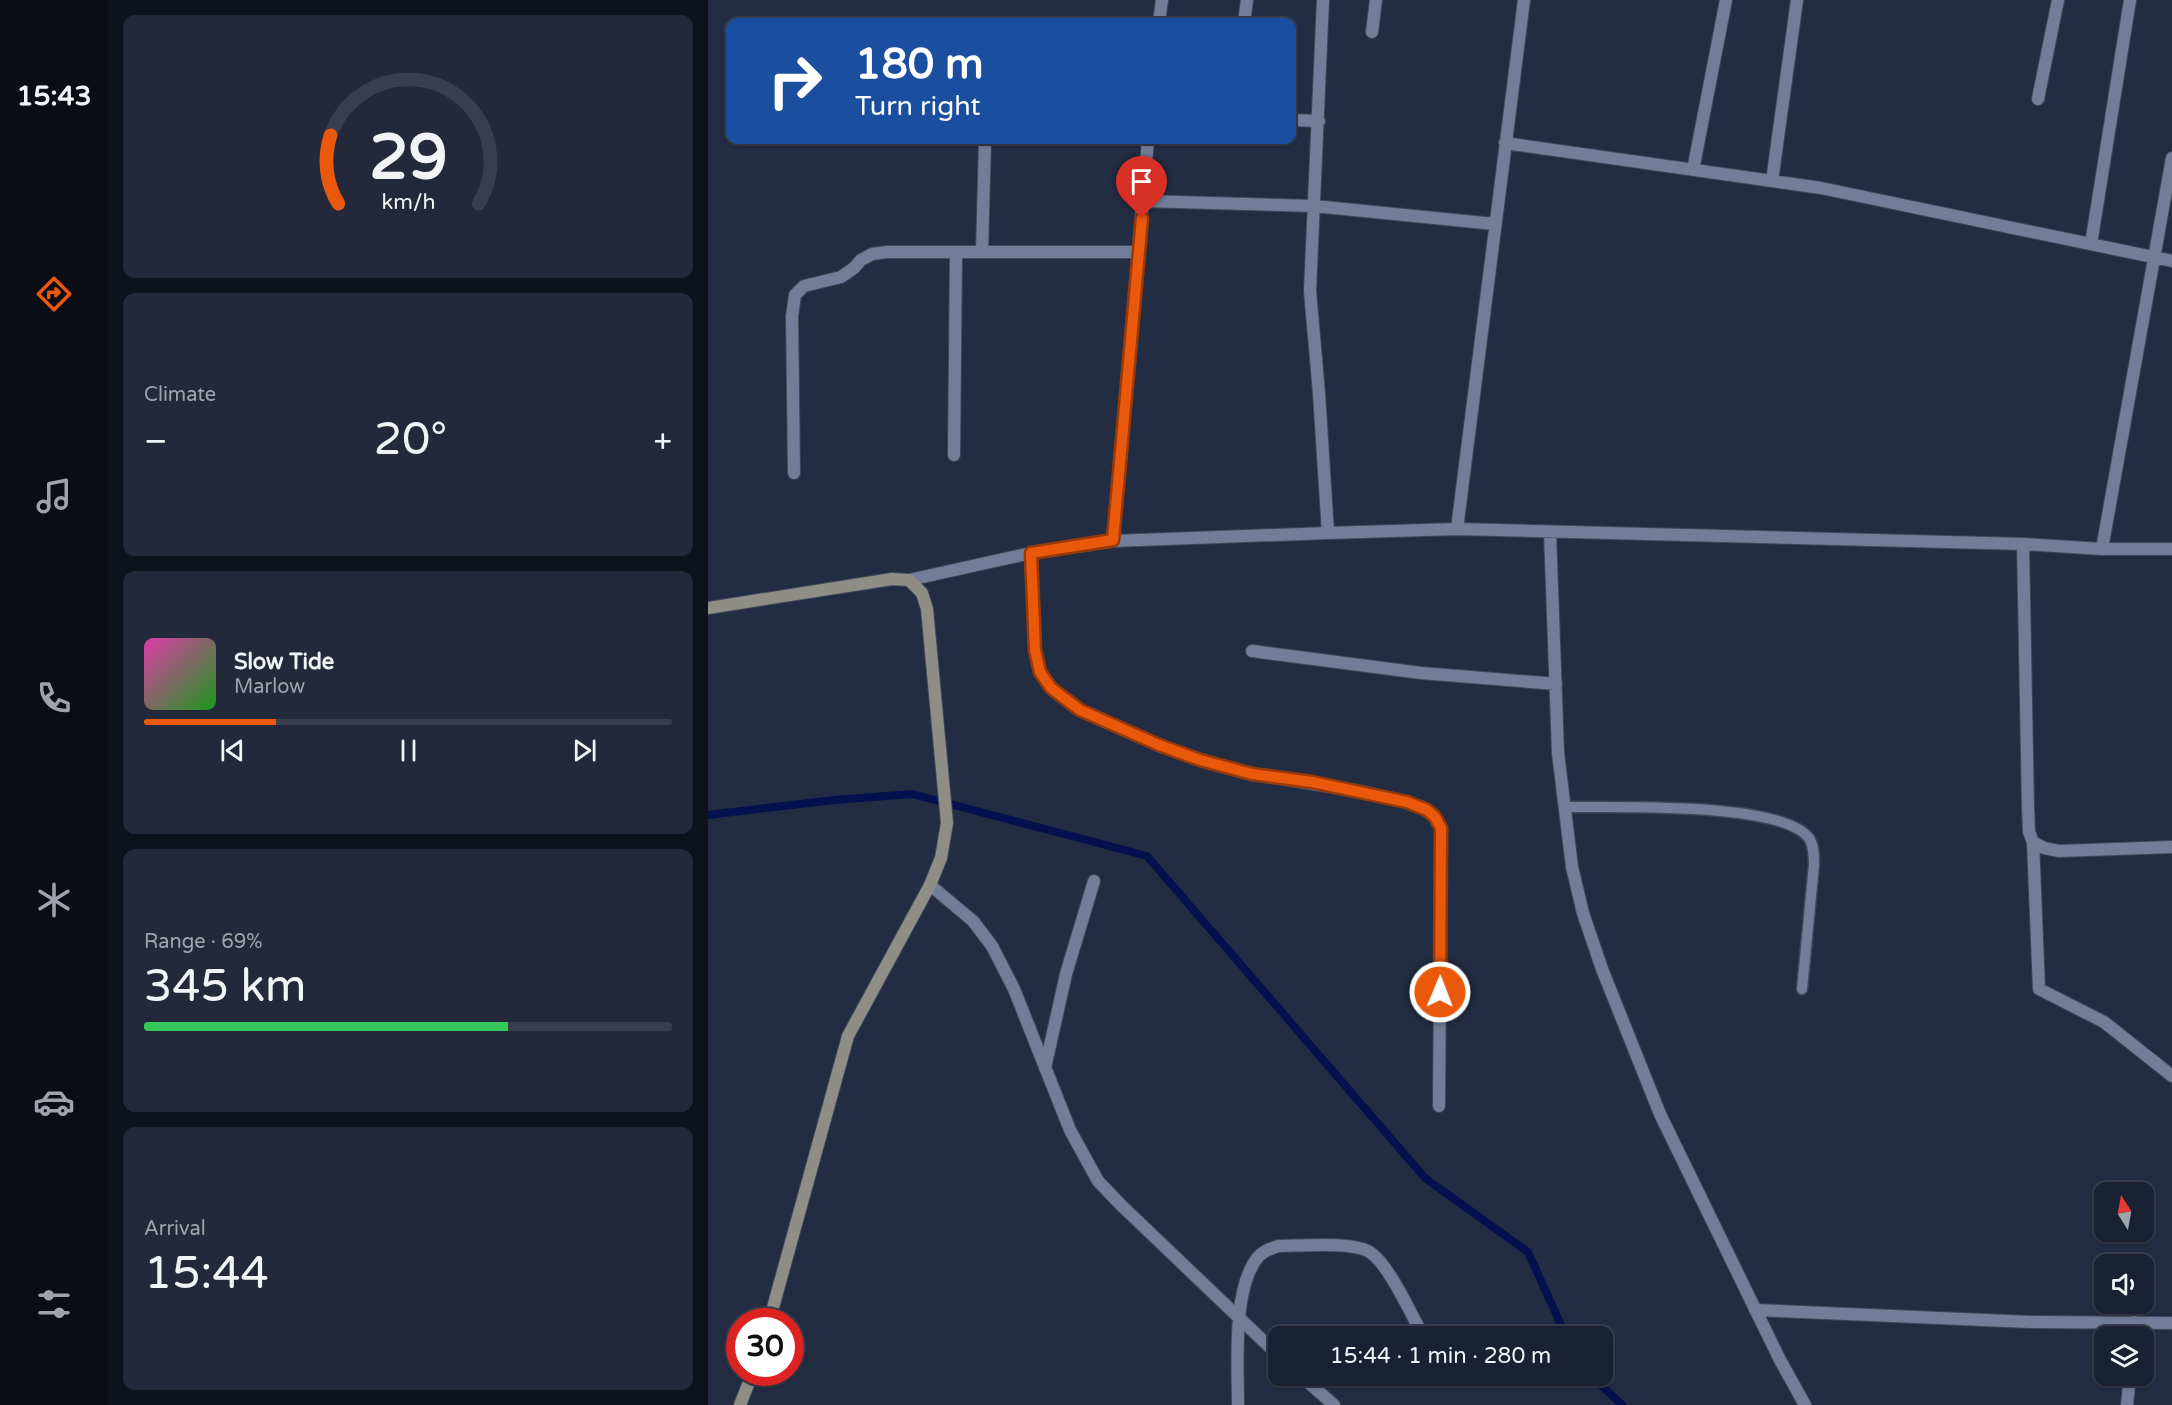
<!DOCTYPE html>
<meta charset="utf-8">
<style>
:root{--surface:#1a2132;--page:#23293a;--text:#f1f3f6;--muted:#9fa3ac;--line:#383e4d;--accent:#ea580c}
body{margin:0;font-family:"Varela Round",sans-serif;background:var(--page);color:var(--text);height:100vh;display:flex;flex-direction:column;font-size:22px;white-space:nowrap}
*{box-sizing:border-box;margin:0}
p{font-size:20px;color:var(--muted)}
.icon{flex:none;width:33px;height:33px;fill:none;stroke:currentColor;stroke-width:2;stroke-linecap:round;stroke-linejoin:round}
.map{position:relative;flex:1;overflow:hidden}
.panel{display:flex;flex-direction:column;gap:15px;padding:15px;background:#0e121c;width:600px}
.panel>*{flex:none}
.banner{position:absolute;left:18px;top:18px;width:570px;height:126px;border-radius:12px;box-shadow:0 2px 4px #0004,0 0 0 2px var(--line);background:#1a4fa0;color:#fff;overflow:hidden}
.needle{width:39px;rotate:349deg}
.controls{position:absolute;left:1386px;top:1182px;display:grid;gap:12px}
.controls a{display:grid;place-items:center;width:60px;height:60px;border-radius:12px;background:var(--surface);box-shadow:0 2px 4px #0004,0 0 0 2px var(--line);font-size:30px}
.speed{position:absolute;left:18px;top:1308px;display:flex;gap:12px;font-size:30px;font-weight:700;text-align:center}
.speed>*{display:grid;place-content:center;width:78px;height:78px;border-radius:50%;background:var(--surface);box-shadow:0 2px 4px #0004,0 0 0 2px var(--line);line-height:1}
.speed .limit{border:9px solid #d22;background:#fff;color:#111}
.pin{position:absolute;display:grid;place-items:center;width:51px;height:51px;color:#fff;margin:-62px -26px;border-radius:50% 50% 50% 0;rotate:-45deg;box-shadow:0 0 6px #0007}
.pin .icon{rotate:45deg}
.me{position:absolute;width:66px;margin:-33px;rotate:1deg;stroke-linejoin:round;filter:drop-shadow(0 0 4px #0008)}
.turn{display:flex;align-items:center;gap:21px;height:126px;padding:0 30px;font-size:27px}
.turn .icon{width:78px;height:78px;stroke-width:2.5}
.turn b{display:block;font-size:42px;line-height:51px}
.big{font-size:45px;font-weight:600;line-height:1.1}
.panel .card{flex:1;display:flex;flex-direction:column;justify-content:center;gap:9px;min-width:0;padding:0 21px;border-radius:12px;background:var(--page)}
.panel .dial{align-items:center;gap:0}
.dial svg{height:156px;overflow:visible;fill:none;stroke:var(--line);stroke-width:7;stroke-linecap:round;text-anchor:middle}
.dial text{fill:var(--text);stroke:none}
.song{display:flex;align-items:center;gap:18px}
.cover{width:72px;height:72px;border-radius:9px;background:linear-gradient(135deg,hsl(320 70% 55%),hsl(120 70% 35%))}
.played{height:6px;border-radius:3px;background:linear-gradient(90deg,var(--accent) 25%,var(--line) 25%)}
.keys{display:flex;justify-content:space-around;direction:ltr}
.heat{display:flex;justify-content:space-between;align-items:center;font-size:33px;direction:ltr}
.charge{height:9px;border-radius:4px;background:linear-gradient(90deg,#34c759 69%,var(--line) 0)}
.trip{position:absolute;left:560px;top:1326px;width:345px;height:60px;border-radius:12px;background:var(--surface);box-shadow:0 2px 4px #0004,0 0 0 2px var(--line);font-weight:600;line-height:60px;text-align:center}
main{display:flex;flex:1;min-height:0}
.menu{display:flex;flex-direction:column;width:108px;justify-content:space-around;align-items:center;background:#0a0d14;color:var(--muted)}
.menu .icon{width:42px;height:42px}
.menu .on{color:var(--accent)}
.menu b{font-size:27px;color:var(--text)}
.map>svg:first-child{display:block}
</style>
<main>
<nav class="menu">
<b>15:43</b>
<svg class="icon on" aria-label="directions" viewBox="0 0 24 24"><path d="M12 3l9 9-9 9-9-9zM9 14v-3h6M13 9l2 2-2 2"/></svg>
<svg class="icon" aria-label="music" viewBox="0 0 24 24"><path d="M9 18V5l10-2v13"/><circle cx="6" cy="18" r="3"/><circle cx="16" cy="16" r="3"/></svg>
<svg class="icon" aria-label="phone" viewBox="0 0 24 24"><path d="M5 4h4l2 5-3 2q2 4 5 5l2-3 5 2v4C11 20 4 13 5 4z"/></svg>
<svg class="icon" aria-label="climate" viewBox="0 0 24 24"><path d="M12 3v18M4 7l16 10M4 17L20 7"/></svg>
<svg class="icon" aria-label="car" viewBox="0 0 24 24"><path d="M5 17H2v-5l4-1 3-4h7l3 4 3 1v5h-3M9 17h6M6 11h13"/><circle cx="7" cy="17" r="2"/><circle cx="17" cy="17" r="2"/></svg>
<svg class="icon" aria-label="filters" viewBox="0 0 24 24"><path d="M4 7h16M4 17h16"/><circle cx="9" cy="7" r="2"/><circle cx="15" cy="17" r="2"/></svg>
</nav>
<section class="panel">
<div class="card dial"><svg viewBox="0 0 100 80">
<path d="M14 69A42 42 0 1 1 86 69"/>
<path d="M14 69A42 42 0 0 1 10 34" stroke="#ea580c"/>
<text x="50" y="56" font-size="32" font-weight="700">29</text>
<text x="50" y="72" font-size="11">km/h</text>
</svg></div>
<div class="card"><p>Climate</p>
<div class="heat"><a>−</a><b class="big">20°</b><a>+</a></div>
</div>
<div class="card">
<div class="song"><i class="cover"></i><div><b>Slow Tide</b><p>Marlow</p></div></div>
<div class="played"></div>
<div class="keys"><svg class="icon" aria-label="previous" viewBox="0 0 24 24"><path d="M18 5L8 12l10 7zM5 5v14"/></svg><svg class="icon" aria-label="pause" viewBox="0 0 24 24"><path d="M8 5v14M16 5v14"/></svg><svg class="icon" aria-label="next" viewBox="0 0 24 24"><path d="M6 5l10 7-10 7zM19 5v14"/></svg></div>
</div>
<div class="card"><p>Range · 69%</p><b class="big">345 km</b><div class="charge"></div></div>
<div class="card"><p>Arrival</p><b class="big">15:44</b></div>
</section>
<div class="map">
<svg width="1464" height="1405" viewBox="0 0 1464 1405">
<rect width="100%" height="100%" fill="#222c42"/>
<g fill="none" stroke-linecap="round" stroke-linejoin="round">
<path stroke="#05114e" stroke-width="8" d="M0,815l126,-15 78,-6 235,62 278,322 103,74 38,84
M883,1376l31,29"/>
<defs>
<path id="lane" d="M857,807c48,1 216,-6 244,31 5,8 5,18 5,27l-12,124"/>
<path id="street" d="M615,0l-13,291 9,102 9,140
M451,22l3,-22
M536,22l3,-22
M664,32l4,-32
M1330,99l20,-99
M584,120l27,1
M797,143l316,45 351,73
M985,170l33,-170
M1064,181l25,-181
M435,201l171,5 181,18
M1383,244l39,-244
M274,252l3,-112
M246,455l2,-202
M86,473l-2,-157 3,-21 9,-9 37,-9 13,-9 7,-8 11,-6 15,-2h252
M749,529l67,-529
M842,532l8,221 14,114 11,46 19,56 58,145 120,246 25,45
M405,541l35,-401
M1315,544l5,263 1,25 4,10 11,6 15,3 113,-4
M1394,549l70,-391
M323,553l4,97 5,22 11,16 29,22 79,35 41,15 52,14 111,18 44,10 20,8 8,7 6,11v28l-2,250
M201,580l122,-27 82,-12 215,-8 129,-4 566,15 79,5h70
M544,651l169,22 135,11
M1325,842l6,147 65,33 68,54
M222,885l43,36 19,25 22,43 56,141 28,51 23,24 157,150
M337,1068l21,-94 28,-93
M1047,1310l275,12 142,1
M1425,1336l1,-14
M593,1376l33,29
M530,1405c0,-40 -6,-116 20,-148 5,-6 12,-8 20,-11 21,0 77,-5 93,7 18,13 37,55 48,75
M1419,1405l3,-29"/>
<path id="secondary" d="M0,608l184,-29 17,1 13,13 5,16 20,214 -6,35 -11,27 -82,151 -79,286
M32,1405l13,-33"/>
</defs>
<use href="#lane" stroke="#40485b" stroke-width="13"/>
<use href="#street" stroke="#40485b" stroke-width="14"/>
<use href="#secondary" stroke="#40485b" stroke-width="14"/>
<use href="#lane" stroke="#727e99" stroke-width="10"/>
<use href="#street" stroke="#727e99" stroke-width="12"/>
<use href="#secondary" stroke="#8f8e86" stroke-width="12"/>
</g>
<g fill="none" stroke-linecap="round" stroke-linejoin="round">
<defs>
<path id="route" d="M434,218l-29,322 -82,13 4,97 5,22 11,16 29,22 79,35 41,15 52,14 60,8 95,20 20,8 8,7 6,11 -1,164"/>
</defs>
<use href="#route" stroke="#983908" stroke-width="15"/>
<use href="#route" stroke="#ea580c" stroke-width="10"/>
</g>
</svg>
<div class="controls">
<a><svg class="needle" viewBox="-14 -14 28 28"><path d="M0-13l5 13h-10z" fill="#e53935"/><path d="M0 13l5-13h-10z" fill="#9fa3ac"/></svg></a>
<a><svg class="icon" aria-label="sound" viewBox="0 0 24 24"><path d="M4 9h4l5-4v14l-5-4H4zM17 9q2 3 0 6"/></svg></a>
<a><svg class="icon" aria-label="layers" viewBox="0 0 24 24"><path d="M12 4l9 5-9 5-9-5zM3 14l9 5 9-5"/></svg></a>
</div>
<div class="speed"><div class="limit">30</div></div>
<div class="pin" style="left:434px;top:218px;background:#d93025"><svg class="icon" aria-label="arrive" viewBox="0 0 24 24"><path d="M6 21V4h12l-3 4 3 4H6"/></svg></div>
<svg class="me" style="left:732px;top:992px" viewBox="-20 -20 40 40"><circle r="17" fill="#ea580c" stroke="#fff" stroke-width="3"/><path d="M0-11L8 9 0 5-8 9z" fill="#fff"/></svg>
<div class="trip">15:44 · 1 min · 280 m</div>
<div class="banner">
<div class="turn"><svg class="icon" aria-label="right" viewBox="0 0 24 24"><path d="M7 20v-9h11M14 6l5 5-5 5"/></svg><div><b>180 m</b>Turn right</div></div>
</div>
</div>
</main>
